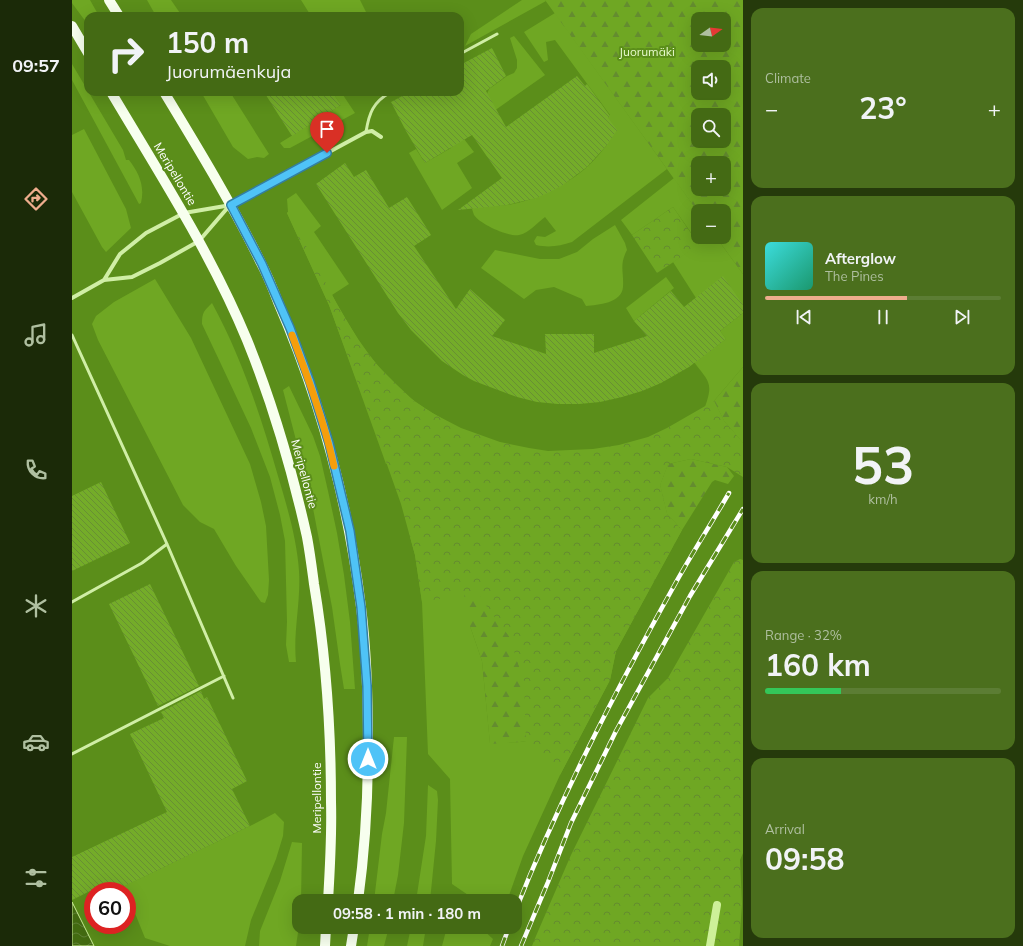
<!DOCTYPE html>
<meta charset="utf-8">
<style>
:root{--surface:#446a14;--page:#4b6f1d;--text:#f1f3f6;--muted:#afbfa0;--line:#5c7d34;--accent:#eead8d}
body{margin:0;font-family:Mulish,sans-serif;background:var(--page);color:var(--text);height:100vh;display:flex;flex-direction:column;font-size:15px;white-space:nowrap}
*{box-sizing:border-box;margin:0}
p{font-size:13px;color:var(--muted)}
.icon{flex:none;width:22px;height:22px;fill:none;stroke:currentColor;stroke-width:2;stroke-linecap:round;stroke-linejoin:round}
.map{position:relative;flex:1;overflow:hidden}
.sheet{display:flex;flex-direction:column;gap:8px;padding:8px;background:#253a0b;width:280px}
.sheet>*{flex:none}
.top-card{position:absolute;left:12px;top:12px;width:380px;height:84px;border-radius:12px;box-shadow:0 4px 16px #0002;background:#446a14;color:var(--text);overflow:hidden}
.needle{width:26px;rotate:76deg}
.fabs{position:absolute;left:619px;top:12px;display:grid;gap:8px}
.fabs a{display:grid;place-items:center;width:40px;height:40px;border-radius:8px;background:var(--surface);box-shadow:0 4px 16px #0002;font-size:20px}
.speed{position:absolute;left:12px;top:882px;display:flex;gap:8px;font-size:20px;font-weight:700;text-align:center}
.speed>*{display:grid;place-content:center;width:52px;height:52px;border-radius:50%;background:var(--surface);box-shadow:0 4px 16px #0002;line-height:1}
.speed .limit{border:6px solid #d22;background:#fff;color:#111}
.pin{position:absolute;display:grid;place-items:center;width:34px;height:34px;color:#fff;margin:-41px -17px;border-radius:50% 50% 50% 0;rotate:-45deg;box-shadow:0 0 4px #0007}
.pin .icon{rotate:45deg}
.me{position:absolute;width:44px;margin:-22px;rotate:0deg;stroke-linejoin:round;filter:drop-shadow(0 0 3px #0008)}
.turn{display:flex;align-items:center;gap:14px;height:84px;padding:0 16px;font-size:18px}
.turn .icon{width:52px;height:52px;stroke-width:2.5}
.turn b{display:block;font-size:28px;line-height:34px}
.big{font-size:30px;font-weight:700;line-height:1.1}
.sheet .card{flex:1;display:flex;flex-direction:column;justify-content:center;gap:6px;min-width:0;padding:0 14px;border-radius:12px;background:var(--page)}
.sheet .dial{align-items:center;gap:0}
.dial b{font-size:52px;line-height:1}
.song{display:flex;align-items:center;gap:12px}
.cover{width:48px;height:48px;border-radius:6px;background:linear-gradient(135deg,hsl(180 70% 55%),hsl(160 70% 35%))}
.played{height:4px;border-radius:2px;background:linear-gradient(90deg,var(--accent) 60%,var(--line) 60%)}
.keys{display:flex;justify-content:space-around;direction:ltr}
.heat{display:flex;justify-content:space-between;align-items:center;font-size:22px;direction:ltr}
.charge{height:6px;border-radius:3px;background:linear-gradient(90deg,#34c759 32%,var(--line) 0)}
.trip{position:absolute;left:220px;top:894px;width:230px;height:40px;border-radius:12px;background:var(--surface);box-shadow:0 4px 16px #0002;font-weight:700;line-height:40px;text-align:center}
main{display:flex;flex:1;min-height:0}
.dock{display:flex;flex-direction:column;width:72px;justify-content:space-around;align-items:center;background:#1b2a08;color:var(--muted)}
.dock .icon{width:28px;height:28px}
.dock .current{color:var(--accent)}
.dock b{font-size:18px;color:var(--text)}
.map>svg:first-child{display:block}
</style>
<main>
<nav class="dock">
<b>09:57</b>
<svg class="icon current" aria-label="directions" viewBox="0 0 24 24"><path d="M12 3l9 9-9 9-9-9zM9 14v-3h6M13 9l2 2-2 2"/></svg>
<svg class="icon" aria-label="music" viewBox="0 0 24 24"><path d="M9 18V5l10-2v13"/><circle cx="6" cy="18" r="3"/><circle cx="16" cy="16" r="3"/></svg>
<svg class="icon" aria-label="phone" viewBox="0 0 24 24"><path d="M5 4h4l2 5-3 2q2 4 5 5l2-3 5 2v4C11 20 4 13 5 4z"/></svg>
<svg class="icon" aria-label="climate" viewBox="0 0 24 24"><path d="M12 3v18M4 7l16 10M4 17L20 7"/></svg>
<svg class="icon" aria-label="car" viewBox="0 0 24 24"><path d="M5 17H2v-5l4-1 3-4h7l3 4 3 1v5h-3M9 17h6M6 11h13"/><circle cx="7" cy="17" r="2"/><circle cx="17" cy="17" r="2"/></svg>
<svg class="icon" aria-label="filters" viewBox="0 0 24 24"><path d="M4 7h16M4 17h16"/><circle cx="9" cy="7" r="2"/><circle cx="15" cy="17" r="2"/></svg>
</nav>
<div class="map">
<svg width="671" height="946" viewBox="0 0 671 946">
<defs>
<pattern id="forest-firs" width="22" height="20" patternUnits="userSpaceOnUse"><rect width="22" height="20" fill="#6fa723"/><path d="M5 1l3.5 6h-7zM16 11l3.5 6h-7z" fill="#648c2f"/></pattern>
<pattern id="park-crowns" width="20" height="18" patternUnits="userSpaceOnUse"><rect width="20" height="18" fill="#6fa723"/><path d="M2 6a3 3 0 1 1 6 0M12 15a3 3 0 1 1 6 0" fill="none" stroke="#648c2f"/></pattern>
<pattern id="water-waves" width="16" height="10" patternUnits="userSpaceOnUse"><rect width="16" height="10" fill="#436b11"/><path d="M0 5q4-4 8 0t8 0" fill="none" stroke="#5f8135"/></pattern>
<pattern id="building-back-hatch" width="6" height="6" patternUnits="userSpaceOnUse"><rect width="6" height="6" fill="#74ac29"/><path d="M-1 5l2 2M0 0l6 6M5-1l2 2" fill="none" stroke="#688f34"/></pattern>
</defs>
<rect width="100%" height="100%" fill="#5b8e1a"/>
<path fill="#6fa723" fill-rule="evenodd" d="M0,0h18l9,16h-11v7l-5,-5 -11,-15z
M75,0h24l11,16h-26z
M229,0h59l8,16h-57z
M450,0h23l1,1 -81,45 6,-12z
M483,13l112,156 -95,73c-12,4 -23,6 -36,3l-2,-4 3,-5 8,1 11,-6 -11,-14c-8,6 -16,16 -26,18 -11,2 -39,-11 -45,-20 -1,-3 -2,-6 -3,-9 12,-1 25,0 37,-1 28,-5 56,-18 78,-37 8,-7 14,-15 21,-23l1,-27 2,-3 -55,-75 -9,2 2,18 -4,2 -20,-30z
M442,36l31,39 -78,55 20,-36 2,-5 18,-13 7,-3 3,-5v-8l-7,-22z
M0,64l51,86 3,10h3c10,13 16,26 12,43l-2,1 -67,-124z
M129,92h29l39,62 -5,4 -7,-1 -9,2 -15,-12z
M260,92h9l14,21 -65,35h-6l-4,-5 61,-38z
M382,126l20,26 -17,11 15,25 -30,22 -33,-57 7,-4 9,14 26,-15z
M12,129l42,80 5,19 -25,24 -4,-5 -30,-55v-57z
M602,178l24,34v25h18l27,37v31l-47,-7 -23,-36 26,-18 -26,-37 -41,28 -11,-15z
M224,193l25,33 -7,6 35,52 -17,11c21,39 48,81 84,107 10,7 21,14 32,20l-62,42 -57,-159 -42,-92 1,-1 -1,-13z
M543,225l10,18 2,7c-8,15 -3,22 -4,37 -1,16 -25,18 -37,19l-4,-7 -28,-12 -18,3 -12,9 -43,-31 14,-18 45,9h19l18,-7 16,-13z
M594,277l8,11 -40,33 -8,-13z
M83,279l36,59 59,126 11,38 5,24 3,54 -1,15 -3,8 -4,-1 -25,-36 -22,-37 -14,-7 -17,-17 -85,-165 -6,-16 4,-8 18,-14z
M140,303c30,55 49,114 66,173 9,30 19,64 21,95 2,31 -6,61 -3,91h-7l-3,-17 1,-23 -2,-81 -5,-26 -10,-38 -19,-49 -31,-66 -18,-38c0,-12 2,-13 10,-21z
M671,313v54l-29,34 10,20 19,22 -52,-28 14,-8c9,-25 3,-26 -11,-45l32,-23 -6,-8z
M217,386l24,50 7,20 8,35 9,42 7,42 6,47 5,67h-11l-4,-25 -8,-57 -21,-109 -28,-108z
M596,464l-8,21 7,29 15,16 -66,121 -6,29 -50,95 -37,81 -16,45h-30l-25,-17 -2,-105 -22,-25 -6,-152 -7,-47 -6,-22 79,-28zM398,626l56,115 -6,1 -30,1 -8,-82z
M322,737h13l-3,86 -6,52 -5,26h-19l8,-67 4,-21z
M356,785l9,6 1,9 -2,41 -6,60h-14l10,-65z
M203,813l9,9 -1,14 -7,23 -25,61 -6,26h-75l-25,-8 -21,-52 126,-60z
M220,842l10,1 -1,58h-2v25l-3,20h-37l1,-15 20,-50z
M298,927h19l-5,19h-17z
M339,927h15l-3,19h-16z
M375,927h33l13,12 -3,7h-48z"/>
<path fill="url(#forest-firs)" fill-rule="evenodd" d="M473,0h198v274l-27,-37h8v-26h-26v1zM626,19h26v26h-26zM626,67h26v26h-26zM626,115h26v26h-26zM626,163h26v26h-26z
M671,367v76l-19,-22 -10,-20z
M619,459l36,8 7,9 -6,8 -13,-4 -3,2 -30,48 -15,-16 -7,-29 8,-21z
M406,592l9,15 22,29 15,45 2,60 -6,1 -30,2 -8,-83 -12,-35 -6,-32z"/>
<path fill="url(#park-crowns)" d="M601,207l26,38 -42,28 -25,-38z
M216,212l49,92 23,39 17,22 19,19 19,18 19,12 27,14 39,14 29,6 19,3 45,-2 26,-4 29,-8 19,-9 47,-27 10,20 19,22v34l-16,-10 -36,-8 -23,5 -8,21 7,29 15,16 -66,121 -6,29 -50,95 -34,-34 -2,-60 -15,-45 -22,-29 -9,-15 -56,10 -7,-47 -14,-51 -28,-79 -44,-120 -42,-92z
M668,559l3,1v293l-3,7 2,44 -3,42h-207l4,-10 35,-81 77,-157 20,-20 66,-116z"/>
<path fill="url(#water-waves)" stroke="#cdf099" d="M0,902l22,44h-22z"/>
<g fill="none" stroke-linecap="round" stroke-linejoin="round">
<path stroke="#cdf099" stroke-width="8" d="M638,946l7,-41"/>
</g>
<path fill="url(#building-back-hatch)" d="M420,48l14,28 -20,15 20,36 71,-51 8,10 2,-2 23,32 -2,2 9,12 -10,15 -20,22 -24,18 -13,7 -14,6 -29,7 -49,5 44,-32 -30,-43 -47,28 -19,-32 -15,-29 19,-10h50v-27z
M192,92h68l9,13 -49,31z
M273,163l9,14 12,-7 23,38 18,-11 24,38 -17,11 42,63 14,-20 35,31 -13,16 54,18 -1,-20h49v19l53,-17 -13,-15 37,-30 13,16 39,-31 20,29v8l-23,18 6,8 -37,28 -28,16 -19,8 -20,6 -22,5 -21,2h-21l-21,-2 -20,-5 -43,-16 -11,-6 -21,-14 -31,-31 -13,-17 -82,-129z
M29,482l29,61 -58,28v-75z
M78,584l49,102 -41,20 -49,-102z
M129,691l3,8 3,-2 40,84 -15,8 18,37 -136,65h-24l-18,9v-43l95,-45 -37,-78 34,-16 -3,-6z"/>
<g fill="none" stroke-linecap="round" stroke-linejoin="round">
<path stroke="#d0eea6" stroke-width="3" d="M388,54l37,-20
M294,132c3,-19 7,-30 25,-40
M0,335l95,209 66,154
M0,602l70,-39 25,-19
M0,754l152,-78"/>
<path stroke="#d0eea6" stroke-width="4" d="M32,280l16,-26 26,-21 38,-20 47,-8 135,-73 6,-1 9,6
M0,298l32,-18 28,-3 28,-14 39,-22 31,-36"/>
<path stroke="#f7ffee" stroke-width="10" d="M37,0l10,16
M0,26l16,27
M39,92c48,81 100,161 136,248 26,64 45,130 60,197 3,16 5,32 7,47 12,72 17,145 17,218 1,33 -1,66 -3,99
M92,92c34,56 68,112 97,171 7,13 12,26 17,39 42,97 70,200 83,305 6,46 7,94 7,140 0,52 -3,103 -10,154
M253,946l1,-19
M279,946l3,-19"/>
<defs>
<path id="rail" d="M443,912c44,-112 100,-220 159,-326 17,-31 37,-62 55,-93
M430,946l7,-19
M449,946l27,-64 23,-59 45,-92 74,-135 53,-87"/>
</defs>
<use href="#rail" stroke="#fff" stroke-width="4.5"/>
<use href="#rail" stroke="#5b8e1a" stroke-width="3" stroke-dasharray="9" stroke-linecap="butt"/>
</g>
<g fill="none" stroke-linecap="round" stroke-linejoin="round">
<defs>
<path id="route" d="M255,153l-96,52 31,59 28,64 20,54 19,61 21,88 11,76 6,79 1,73"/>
</defs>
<use href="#route" stroke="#337fa1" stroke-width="10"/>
<use href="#route" stroke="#4fc3f7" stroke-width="7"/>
<path stroke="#f59e0b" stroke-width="7" d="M220,335c16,43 32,86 42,131"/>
</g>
<g text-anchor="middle" stroke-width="4" stroke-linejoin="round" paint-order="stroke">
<g font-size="12" fill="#e7facc" stroke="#5b8e1a">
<text x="575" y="56">Juorumäki</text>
</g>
<g font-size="12" fill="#fff" stroke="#5b8e1a">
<text transform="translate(103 174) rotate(59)" y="4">Meripellontie</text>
<text transform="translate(232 474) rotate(75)" y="4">Meripellontie</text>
<text transform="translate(245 798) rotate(-90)" y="4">Meripellontie</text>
</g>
</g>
</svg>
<div class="fabs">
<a><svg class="needle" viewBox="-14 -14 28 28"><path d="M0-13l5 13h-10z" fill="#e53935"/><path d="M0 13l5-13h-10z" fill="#afbfa0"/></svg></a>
<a><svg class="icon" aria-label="sound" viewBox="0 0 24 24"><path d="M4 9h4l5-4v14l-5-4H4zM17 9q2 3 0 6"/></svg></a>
<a><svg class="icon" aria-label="search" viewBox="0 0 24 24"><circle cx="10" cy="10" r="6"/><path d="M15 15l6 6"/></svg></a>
<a>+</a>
<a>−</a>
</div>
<div class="speed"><div class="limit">60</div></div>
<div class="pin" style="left:255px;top:153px;background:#d93025"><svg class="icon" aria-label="arrive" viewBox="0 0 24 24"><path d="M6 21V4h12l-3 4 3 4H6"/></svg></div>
<svg class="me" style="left:296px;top:759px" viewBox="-20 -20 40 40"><circle r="17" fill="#4fc3f7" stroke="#fff" stroke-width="3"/><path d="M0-11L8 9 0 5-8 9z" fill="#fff"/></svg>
<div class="trip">09:58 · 1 min · 180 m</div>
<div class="top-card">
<div class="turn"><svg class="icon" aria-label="right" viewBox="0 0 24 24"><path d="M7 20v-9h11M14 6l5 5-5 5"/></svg><div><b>150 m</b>Juorumäenkuja</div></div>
</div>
</div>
<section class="sheet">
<div class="card"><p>Climate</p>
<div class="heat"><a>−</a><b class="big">23°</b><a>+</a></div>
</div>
<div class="card">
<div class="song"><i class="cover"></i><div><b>Afterglow</b><p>The Pines</p></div></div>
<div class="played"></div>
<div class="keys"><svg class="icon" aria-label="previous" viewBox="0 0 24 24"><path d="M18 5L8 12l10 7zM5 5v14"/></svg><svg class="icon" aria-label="pause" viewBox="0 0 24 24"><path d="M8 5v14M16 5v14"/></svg><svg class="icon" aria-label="next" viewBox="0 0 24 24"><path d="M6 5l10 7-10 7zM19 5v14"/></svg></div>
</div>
<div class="card dial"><b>53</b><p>km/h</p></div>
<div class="card"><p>Range · 32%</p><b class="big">160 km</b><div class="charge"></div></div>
<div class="card"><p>Arrival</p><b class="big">09:58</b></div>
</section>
</main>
